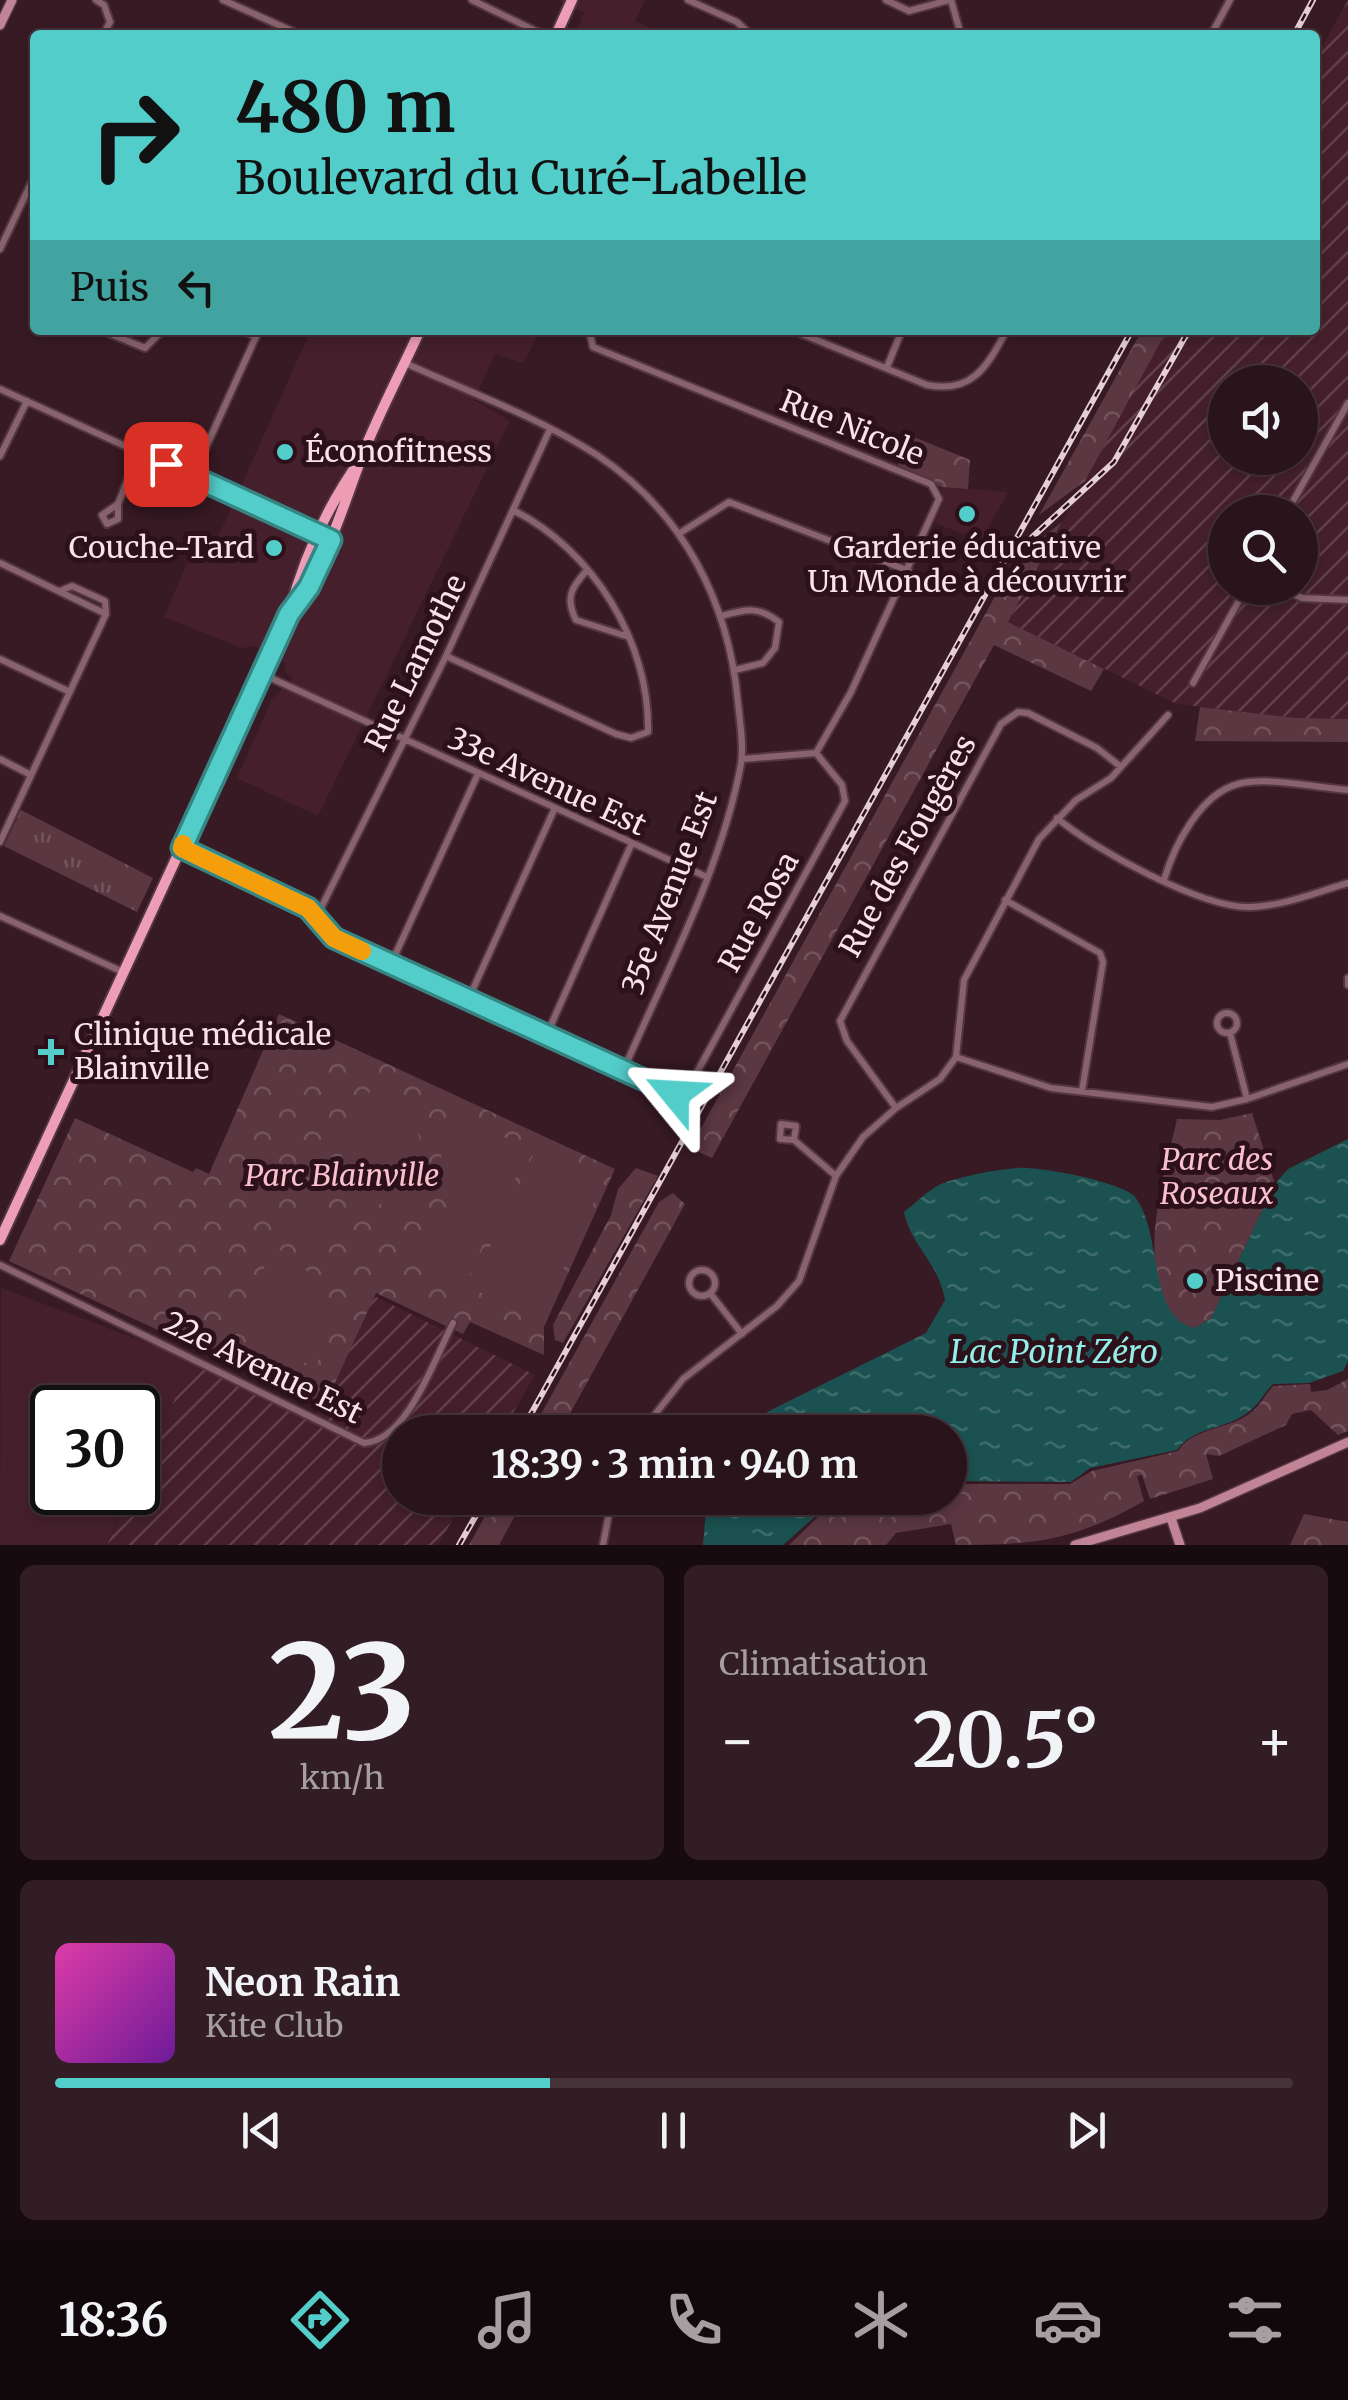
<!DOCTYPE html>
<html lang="fr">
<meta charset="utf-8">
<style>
:root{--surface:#2a141b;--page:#321d24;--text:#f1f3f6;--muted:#a59ea3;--line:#46333a;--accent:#53cdca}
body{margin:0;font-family:Merriweather,serif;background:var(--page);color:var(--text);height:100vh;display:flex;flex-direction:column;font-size:38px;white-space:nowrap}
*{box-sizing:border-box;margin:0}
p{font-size:32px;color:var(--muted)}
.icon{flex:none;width:55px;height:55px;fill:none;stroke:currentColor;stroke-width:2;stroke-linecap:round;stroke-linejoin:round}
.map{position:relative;height:1545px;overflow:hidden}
.sheet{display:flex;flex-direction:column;gap:20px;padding:20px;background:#170b0f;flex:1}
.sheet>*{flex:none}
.top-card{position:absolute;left:30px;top:30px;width:1290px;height:305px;border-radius:10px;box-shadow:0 5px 15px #0003,0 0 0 2px var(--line);background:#53cdca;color:#111;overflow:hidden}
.fabs{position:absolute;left:1208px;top:365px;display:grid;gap:20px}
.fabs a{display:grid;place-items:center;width:110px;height:110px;border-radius:50%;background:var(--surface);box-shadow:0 5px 15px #0003,0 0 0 2px var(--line);font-size:50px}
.speed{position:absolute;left:30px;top:1385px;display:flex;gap:20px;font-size:50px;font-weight:700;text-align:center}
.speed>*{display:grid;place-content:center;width:130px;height:130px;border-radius:50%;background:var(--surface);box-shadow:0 5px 15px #0003,0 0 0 2px var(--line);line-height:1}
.speed .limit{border:5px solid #111;border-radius:15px;background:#fff;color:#111}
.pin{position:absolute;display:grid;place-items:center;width:85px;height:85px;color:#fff;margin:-42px;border-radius:20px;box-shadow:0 5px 15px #0006}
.me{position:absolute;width:110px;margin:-55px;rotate:297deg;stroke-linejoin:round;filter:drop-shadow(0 0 8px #0008)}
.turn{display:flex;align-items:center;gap:35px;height:210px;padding:0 40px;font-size:45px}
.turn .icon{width:130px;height:130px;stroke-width:2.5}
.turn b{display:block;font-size:70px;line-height:85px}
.then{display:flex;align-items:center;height:95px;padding:0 40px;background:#0003;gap:20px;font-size:38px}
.big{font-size:75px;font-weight:700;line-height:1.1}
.sheet .widget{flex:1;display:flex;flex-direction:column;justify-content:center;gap:15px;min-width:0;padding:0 35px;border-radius:15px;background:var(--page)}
.sheet .dial{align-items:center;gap:0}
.dial b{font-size:130px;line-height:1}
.song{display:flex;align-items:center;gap:30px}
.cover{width:120px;height:120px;border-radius:15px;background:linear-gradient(135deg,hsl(320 70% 55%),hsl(280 70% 35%))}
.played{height:10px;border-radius:5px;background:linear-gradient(90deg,var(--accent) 40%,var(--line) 40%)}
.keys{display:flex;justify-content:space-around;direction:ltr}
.heat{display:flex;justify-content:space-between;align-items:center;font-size:55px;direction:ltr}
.sheet .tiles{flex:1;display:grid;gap:20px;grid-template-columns:1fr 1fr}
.widget:last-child{grid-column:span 2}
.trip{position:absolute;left:382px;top:1415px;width:585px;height:100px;border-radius:50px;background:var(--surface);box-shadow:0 5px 15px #0003,0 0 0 2px var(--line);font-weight:700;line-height:100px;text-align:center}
.menu{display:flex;height:160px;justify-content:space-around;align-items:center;background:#11080b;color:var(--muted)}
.menu .icon{width:70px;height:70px}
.menu .selected{color:var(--accent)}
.menu b{font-size:45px;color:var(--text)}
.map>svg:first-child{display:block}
</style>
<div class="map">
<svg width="1348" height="1545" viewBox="0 0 1348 1545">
<defs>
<pattern id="industrial-furrows" width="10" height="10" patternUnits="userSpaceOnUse" patternTransform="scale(2.5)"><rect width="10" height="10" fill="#45202c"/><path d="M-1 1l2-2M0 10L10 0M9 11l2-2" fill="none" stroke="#61404b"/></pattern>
<pattern id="grass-tufts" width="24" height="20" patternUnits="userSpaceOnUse" patternTransform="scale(2.5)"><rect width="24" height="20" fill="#5b3742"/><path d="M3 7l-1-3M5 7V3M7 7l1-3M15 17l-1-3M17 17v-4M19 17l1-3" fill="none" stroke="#73545d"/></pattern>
<pattern id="forest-crowns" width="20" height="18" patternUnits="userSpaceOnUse" patternTransform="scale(2.5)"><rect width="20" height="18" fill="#5b3742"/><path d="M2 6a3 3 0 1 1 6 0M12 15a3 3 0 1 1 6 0" fill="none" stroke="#73545d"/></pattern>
<pattern id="water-ripples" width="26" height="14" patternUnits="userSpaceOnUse" patternTransform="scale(2.5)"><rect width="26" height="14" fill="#1b5251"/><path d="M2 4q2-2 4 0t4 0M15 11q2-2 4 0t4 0" fill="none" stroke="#3d6b6a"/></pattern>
</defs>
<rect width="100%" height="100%" fill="#381a24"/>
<path fill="#45202c" d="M558,0h87l-10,21 32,14h-92l9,-22z
M311,330h230l-18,33 -28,-9 -21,46 36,21 -192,395 -81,-38 35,-79 21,-21 -9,-6 2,-9 -32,-17 -12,2 -78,-31 34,-79 16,8z
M941,487l27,2 40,3 -27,49 -46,-18 9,-22z
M1,1288l192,72 -55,118v-70h-86v84l79,1 -25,52h-106z"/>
<path fill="url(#industrial-furrows)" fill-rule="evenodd" d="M1348,0v719l-52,-1 -119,-14 -169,-82 159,-292h148v-270zM1225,382h75v76h-75zM1225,512h75v76h-75z
M374,1296l161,79 -33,57h-102v66h65l-27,47h-331l24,-52 7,-1v-14l55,-118 120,61z"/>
<path fill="url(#grass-tufts)" d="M21,810l132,68 -16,34 -133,-66z"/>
<path fill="url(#forest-crowns)" d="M1142,330h25l-82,151 -46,34z
M909,435l61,25 -2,29 -27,-2 -43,-22z
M1062,522l-54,100 96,47 -13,22 -97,-46 -282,513 -22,-10 314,-568 20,-28z
M1200,707l96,11 52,1v23l-153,-1z
M279,1014l336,155 -71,158v28l-74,-33 -7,12 -87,-41 -52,114 -315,-146 66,-143 118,54 3,-4 13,6z
M1252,1113l23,71 -64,134 -16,10 -16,-3c-46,-57 -16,-142 -2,-206l43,1z
M636,1168l22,8 -95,167 -8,-3 -2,-15 58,-110 7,-26z
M673,1193l12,11 -125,228h-29l128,-230z
M1348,1379v52l-10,4 -27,-25 -19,4 -6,11 -67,31 -13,-2 7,25 -63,20 -8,-24 -5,1 7,25c-70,40 -109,44 -188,44l-5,-21 -55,9 -10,12h-97l29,-28 40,-13 7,-6h85v-14h120l22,-13 86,-20c16,-25 51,-20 75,-40 7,-6 13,-17 20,-25l37,-2 1,8 16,-2z
M495,1498h30l-26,47h-30z
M1304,1514l44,8v23h-58z"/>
<path fill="#5b3742" d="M370,1091c63,40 64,61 35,125l-74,-36z
M459,1115l69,34 -31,72 -70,-32z
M1224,1148l36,5 -6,43 -36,-5z
M535,1151l68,31 -63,138 -69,-32z
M435,1205l54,25 -24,56 -57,-25z
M302,1213l13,2 11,13 -1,14 -8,11 -27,-16z
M274,1247c50,24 66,72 41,120l-81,-35z"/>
<path fill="url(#water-ripples)" d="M1348,1139v222l-5,10 -34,12 -36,1c-8,8 -13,18 -21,25 -24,22 -58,16 -75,41l-87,18 -19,14 -121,-1v-49h-210l29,-21 157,-78 19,-33c-8,-41 -33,-52 -41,-88 12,-9 24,-22 37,-28 21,-8 53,-14 76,-16 20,-2 106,14 118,29 29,38 11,120 60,131l16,-10 64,-134 13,-15z
M707,1498h154l-43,16 -35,31h-80z"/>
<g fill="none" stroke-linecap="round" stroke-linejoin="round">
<defs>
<path id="street" d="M96,0l8,5 6,17 -7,13
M223,0l78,35
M472,0l72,35
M688,0l49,22 14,13
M886,0l23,11 40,-11
M951,0l10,35
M164,33l4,2
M1211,35l19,-35
M35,154v5
M0,249l35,-74
M101,330l44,18 18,-18
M242,330l14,7
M589,330l4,17 338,137 8,15 -88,193 -35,61 -74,6
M792,330l135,55c46,9 60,-19 80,-55
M405,363c64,29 133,54 192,92 86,57 132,147 141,248 2,20 6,42 3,61 -20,106 -74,206 -117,305
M887,367l15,-37
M0,389l331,151
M0,456l27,-55
M193,476l66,-146
M118,504l-16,11 5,9 11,-5v-15l21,-53
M1287,512l61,-109
M680,533l49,-31 180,69
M0,563l106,51
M587,570c-16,18 -22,28 -11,50l53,17
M1280,588l22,10 46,2
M60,591l12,-5 33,15 1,13
M722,616c24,-7 37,-10 57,6l-4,26 -12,15 -28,7
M446,656l170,78 15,4 17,-6c2,-90 -55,-182 -135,-222
M0,659l70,33
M262,674l445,203
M1193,683l53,-95
M0,759l31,16
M1057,818c36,31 146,91 194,89 32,-1 66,-15 97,-24
M0,842l106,-228
M181,848l127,60 10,6 16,24 345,156 10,-7 156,-286 -3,-16 -26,-32
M1164,880c10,-34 36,-86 74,-96 27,-8 81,4 110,6
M1005,900l95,53 3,9 -21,129
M318,914l128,-258 104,-227
M0,916l123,56
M391,964l86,-188
M1348,978v7
M469,998l85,-188
M1217 1023a10 10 0 1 1 20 0a10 10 0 1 1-20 0Z
M1230,1033l17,66
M547,1034l84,-189
M956,1057l95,31 161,19 35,-8 101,-35
M896,1108l-49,-67 -7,-20 161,-297 17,-12 10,1 69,35 24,19
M794,1140l2,-14 -15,-2 -1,15 14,1 42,36
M0,1265l364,178c43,-2 70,-83 89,-120
M689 1283a13 13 0 1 1 26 0a13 13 0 1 1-26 0Z
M710,1293l32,41
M641,1432l42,-53 94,-73 22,-25 37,-105 27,-39 33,-29 44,-29 16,-22 8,-77 75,-141 37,-39 35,-22 57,-63
M603,1545l9,-47"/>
<path id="secondary" d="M0,25l12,-25
M1171,1518l9,27
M1075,1545l125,-37 148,-66"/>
<path id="primary" d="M556,35l16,-35
M293,609c34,-46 49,-100 69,-153 17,-43 39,-84 58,-126
M0,1240l289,-626c14,-54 39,-109 72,-155"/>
</defs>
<use href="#street" stroke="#533640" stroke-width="10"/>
<use href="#secondary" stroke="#533640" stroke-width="12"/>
<use href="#primary" stroke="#533640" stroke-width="14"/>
<use href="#street" stroke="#88626d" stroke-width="6"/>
<use href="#secondary" stroke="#c18396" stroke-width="9"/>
<use href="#primary" stroke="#ed9db5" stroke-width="10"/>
<defs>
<path id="rail" d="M1294,35l19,-35
M1016,552l98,-90 75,-132
M521,1432l611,-1102
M459,1545l27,-47"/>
</defs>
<use href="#rail" stroke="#e5cfd5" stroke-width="6"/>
<use href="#rail" stroke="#2d111a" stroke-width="2.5" stroke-dasharray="8" stroke-linecap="butt"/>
</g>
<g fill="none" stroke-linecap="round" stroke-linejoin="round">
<defs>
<path id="route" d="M166,464l165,76 -22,47 -20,27 -107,234 126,60 26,30 341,156"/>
</defs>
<use href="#route" stroke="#368583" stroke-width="25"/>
<use href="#route" stroke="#53cdca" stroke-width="18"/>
<path stroke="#f59e0b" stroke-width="18" d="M183,844l-1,4 16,8 110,52 26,30 28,13"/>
</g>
<g fill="#53cdca" stroke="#2d111a" stroke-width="4">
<circle cx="285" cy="452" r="10"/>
<circle cx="967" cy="514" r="10"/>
<circle cx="274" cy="548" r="10"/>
<path d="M46 1037h10v10h10v10h-10v10h-10v-10h-10v-10h10z"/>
<circle cx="1195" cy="1281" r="10"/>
</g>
<g text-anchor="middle" stroke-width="10" stroke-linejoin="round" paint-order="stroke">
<g font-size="30" fill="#f9e3e9" stroke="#2d111a">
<text transform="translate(852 428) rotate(22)" y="10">Rue Nicole</text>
<text transform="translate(416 663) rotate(-64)" y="10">Rue Lamothe</text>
<text transform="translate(547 782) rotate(25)" y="10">33e Avenue Est</text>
<text transform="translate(908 846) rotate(-61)" y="10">Rue des Fougères</text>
<text transform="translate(670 893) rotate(-69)" y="10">35e Avenue Est</text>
<text transform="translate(759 912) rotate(-61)" y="10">Rue Rosa</text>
<text transform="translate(263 1368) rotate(26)" y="10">22e Avenue Est</text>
</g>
<g font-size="30" fill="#f9e3e9" stroke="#2d111a" text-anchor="start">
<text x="305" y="462">Éconofitness</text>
<text x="254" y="558" text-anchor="end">Couche-Tard</text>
<text x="967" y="558" text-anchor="middle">Garderie éducative<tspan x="967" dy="34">Un Monde à découvrir</tspan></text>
<text x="74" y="1045">Clinique médicale<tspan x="74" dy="34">Blainville</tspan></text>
<text x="1215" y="1291">Piscine</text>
</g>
<g font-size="30" font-style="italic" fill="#fac0d0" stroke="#2d111a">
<text x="1217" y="1170">Parc des<tspan x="1217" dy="34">Roseaux</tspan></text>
<text x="342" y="1186">Parc Blainville</text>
</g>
<g font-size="32" font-style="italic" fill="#93eeea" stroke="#2d111a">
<text x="1054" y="1363">Lac Point Zéro</text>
</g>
</g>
</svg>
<div class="fabs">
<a><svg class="icon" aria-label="sound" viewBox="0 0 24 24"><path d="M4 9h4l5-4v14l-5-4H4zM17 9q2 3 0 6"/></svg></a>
<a><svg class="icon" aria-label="search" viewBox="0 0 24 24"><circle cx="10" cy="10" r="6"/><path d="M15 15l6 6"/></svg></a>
</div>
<div class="speed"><div class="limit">30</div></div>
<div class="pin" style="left:166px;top:464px;background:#d93025"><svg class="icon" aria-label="arrive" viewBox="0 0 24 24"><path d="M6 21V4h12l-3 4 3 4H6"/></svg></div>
<svg class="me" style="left:675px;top:1094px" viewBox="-20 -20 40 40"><path d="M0-17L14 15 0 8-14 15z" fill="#53cdca" stroke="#fff" stroke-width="4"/></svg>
<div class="trip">18:39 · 3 min · 940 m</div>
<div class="top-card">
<div class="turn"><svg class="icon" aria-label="right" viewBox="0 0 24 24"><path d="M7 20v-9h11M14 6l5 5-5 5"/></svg><div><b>480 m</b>Boulevard du Curé-Labelle</div></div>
<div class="then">Puis<svg class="icon" aria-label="left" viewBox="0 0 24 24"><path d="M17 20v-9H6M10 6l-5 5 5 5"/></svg></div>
</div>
</div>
<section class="sheet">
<div class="tiles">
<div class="widget dial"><b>23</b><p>km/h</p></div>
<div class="widget"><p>Climatisation</p>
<div class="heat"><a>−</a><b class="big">20.5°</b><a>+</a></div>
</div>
<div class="widget">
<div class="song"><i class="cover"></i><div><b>Neon Rain</b><p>Kite Club</p></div></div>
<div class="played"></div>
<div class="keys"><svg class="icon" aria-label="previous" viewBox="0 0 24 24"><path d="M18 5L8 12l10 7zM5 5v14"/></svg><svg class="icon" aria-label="pause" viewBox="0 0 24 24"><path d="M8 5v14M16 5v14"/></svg><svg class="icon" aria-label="next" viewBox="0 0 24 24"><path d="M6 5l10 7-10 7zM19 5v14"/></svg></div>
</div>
</div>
</section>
<nav class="menu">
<b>18:36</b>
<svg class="icon selected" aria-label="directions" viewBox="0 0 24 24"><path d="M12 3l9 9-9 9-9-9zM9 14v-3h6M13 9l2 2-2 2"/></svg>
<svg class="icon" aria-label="music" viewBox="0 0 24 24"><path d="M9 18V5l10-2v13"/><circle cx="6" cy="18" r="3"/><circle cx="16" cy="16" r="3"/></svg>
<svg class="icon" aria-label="phone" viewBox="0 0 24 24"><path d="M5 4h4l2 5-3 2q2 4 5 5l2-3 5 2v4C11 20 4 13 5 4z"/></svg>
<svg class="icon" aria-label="climate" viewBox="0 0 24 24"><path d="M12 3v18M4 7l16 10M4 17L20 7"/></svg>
<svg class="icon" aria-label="car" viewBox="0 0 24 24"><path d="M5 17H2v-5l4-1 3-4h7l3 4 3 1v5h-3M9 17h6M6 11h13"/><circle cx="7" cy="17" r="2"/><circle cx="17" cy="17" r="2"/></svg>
<svg class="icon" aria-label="filters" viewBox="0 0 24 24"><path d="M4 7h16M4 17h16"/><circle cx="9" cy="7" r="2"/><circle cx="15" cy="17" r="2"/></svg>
</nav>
